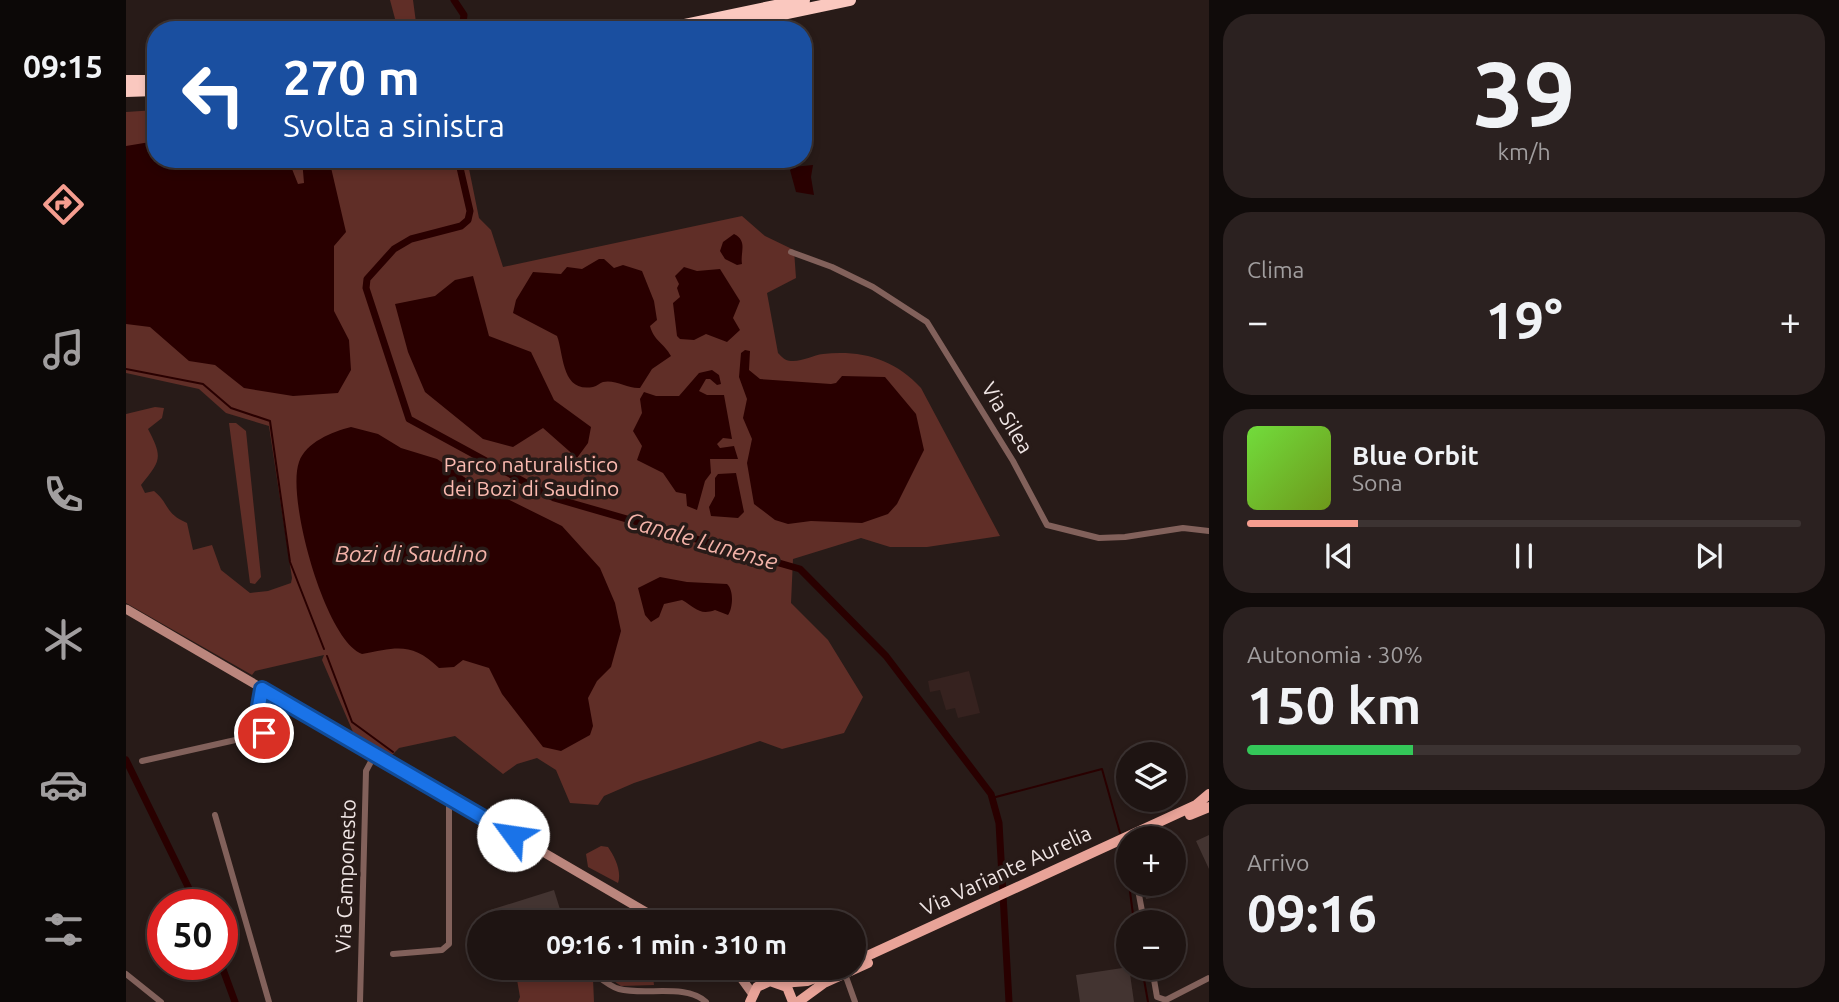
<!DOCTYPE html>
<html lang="it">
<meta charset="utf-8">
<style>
:root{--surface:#1e1412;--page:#2b2120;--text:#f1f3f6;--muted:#a19e9f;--line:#3c3332;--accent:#f59d8f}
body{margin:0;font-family:Ubuntu,sans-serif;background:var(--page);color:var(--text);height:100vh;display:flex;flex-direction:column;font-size:26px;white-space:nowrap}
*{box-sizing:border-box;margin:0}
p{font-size:23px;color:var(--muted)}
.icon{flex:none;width:38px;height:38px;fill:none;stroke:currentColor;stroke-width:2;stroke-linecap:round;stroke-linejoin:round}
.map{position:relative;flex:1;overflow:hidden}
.panel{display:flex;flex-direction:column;gap:14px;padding:14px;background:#100b0a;width:630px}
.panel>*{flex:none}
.guide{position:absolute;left:21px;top:21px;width:665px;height:147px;border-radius:28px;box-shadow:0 4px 10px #0003,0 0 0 2px var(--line);background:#1a4fa0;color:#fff;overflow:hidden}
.buttons{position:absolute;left:990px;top:742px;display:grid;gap:14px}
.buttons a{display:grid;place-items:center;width:70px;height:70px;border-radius:50%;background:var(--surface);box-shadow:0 4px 10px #0003,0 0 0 2px var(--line);font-size:35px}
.speed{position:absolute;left:21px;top:889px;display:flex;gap:14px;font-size:35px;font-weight:700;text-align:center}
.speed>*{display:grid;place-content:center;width:91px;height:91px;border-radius:50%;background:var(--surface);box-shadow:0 4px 10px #0003,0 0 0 2px var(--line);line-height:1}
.speed .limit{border:10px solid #d22;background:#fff;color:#111}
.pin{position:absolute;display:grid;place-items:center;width:60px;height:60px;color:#fff;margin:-30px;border:4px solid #fff;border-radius:50%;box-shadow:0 2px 7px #0007}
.me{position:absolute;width:77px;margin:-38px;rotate:301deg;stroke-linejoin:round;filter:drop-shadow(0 0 5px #0008)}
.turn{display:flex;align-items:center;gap:24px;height:147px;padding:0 21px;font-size:32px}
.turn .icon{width:91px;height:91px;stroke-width:2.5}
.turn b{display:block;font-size:49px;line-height:60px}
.big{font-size:52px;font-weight:700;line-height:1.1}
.panel .widget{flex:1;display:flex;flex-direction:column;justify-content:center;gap:10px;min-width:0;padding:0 24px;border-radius:28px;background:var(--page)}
.panel .dial{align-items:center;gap:0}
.dial b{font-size:91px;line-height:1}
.song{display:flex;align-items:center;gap:21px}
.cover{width:84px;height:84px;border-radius:10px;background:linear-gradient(135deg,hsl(100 70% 55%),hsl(80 70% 35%))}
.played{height:7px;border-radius:4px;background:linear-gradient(90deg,var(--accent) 20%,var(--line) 20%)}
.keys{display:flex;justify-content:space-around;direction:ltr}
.heat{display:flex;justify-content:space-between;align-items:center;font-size:38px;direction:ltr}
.charge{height:10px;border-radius:5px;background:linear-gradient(90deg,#34c759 30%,var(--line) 0)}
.trip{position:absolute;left:341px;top:910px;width:399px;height:70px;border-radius:35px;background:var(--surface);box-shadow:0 4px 10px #0003,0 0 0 2px var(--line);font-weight:700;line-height:70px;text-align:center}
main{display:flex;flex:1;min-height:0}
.tab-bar{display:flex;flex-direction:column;width:126px;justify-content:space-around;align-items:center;background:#0c0807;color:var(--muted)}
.tab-bar .icon{width:49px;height:49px}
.tab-bar .current{color:var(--accent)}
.tab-bar b{font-size:32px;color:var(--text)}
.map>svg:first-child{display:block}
</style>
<main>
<nav class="tab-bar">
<b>09:15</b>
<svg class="icon current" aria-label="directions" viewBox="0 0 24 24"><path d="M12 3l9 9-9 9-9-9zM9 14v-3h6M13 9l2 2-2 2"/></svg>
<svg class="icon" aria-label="music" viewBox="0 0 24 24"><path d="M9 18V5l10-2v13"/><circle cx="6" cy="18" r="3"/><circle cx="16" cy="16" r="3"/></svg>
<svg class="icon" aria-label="phone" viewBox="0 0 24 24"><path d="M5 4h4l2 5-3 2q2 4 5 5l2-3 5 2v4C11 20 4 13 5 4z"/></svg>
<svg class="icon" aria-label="climate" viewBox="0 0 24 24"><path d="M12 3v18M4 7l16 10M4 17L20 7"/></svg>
<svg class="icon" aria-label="car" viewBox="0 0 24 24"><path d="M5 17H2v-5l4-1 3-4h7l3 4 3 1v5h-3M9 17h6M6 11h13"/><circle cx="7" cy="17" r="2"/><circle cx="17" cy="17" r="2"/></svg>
<svg class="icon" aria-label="filters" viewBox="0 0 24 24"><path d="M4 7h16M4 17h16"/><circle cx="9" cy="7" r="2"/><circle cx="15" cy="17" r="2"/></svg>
</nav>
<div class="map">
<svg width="1083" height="1002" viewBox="0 0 1083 1002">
<rect width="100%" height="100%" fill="#281b18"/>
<path fill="#36221f" d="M843,671l11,42 -22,5 -3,-10 -9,2 -6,-20 -10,2 -2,-11z"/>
<path fill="#602e27" d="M264,0h23l4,30h-19z
M30,110v49h311l12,59 12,12 12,37 239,-51 23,20 29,14 2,28 -29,15 11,60c4,4 7,8 13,8 11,1 22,-6 32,-7 39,-4 71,5 98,34l79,148 -73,11h-37l-29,-9 -68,21 -2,44 37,37 35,57 -19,36 -62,16 -22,-8 -126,42 -30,13 -6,9 -28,-2 -14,-33 -19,-12 -20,6 -14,10 -48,-38 -56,12 -8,8 -38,-24 -31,-72 2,-5 -69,16 -3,4 -126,-72v-189l29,-7 9,1 -2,10 -14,11c15,29 13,31 -7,56l4,8 9,-2c16,13 10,22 33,32l6,27 19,-5 9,25 29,23 18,-2 23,-8 1,-5 -23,-152 -43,-13 -27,-24 -73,-16v-261z
M103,423h7l10,8 15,146 -6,7 -5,-1z
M475,846l7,1c7,10 14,25 10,36l-30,-16 -2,-13z
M469,968h57l2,17 -33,1z
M456,971v4l11,4 1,23h-76l2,-5 -4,-23z"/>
<path fill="#290000" d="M30,141v18h132l10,25 6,-1 -2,-24h27l17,73 -12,14v65l15,29 2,30 -13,23 -45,3 -49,-8 -29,-23 -26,-4 -39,-34 -24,-3v-178z
M687,165l-2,12 3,18 -18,-3 -6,-22 3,-3z
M608,234c14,7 6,18 8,30l-5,1 -12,-6 -5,-8 3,-9z
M473,259h5l10,9 9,-3 19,6 12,30 3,19 -7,6c4,15 14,17 21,30l-19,13 -12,19c-12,1 -25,-9 -37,-6 -3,1 -6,4 -10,5 -32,6 -29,-33 -36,-51l-44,-23 3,-13 17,-28 28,2 6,-7 15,2z
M558,267l13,4 23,-2 20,32 -7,17 7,12 -13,12 -21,-8 -12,6 -14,-1 -3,-3 -4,-33 7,-6 -3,-9 2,-4 -4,-8z
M347,276l16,60 42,16 23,48 37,27 -3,16 -11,15 -34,-30 -30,19 -30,-8 -58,-47 -17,-40 -13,-48 40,-8 20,-16z
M619,350l5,1 -1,19 11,9 71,5 5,-1 6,-7 43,1 31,37 8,36 -27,54 -9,10 -26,9 -51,-2 -23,3 -13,-4 -21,-16 -7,-41 5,-24 -9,-21 4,-19 -8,-22 2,-24z
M586,370l7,5 2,9 -4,1 -7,-6h-4l-7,12 8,4h17l8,44 -9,-1 -6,6 3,4 14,-2 4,13h-28l1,14 -6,8 -8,29 -10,-4 -1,-12 -10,-2 -13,-19 -26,-13 5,-14 -9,-15 9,-18 -2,-14 4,-7 12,4h23l20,-23z
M225,427l27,7 23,14 36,11 30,20 95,47 38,42 15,35 6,28 -10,36 -14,14 -9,17 5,28 -3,9 -29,16 -18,-4 -41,-53 -13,-26 -26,-8 -9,7 -15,1c-27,-26 -42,-21 -77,-14 -37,-14 -76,-157 -63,-192 7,-20 33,-30 52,-35z
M610,473l8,39 -6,6 -27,-2 -2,-9 6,-11v-18l3,-4z
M534,577l27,5 40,2c7,6 6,24 1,31l-13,-5c-16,6 -20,-3 -33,-10l-18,4 -5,13 -8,5 -6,-7 -7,-27z"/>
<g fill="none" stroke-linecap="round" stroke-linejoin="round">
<path stroke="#290000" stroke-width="2" d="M0,369l77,15 28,24 39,13 20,141 34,87
M201,656l25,66 41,30
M866,798l110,-29 18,64
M999,850l4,29
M1003,884l5,38
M1016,968l6,34"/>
<path stroke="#290000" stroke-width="7" d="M328,0l10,15 -2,15
M332,159l12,52 -2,9 -7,6 -50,13 -17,10 -27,30 -1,9 43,131 145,79 246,71 86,87 105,138 8,29 10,179
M0,760l71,145
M95,964l14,38"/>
</g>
<path fill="#433431" d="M1083,835v34l-13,-28z
M1017,884h16l3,12 -16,3z
M428,890l10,32h-71l-3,-12z
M1003,967l5,35h-54l-4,-27z"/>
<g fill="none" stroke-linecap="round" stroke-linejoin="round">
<path stroke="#82615b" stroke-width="6" d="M665,252l41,15 41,20 54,35 86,139 34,64 52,13 26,-1 58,-9 26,3
M16,761l120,-27 3,-5 -6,-23 3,-17
M89,815l54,187
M1011,884l7,38
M267,954l49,-4 7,-6v-147
M461,968c9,6 21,18 32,21 26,7 66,-6 87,13
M1026,968l5,29 9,3 43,-22
M0,974l35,28
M719,974l10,28
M234,1002l6,-231 9,-17"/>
<path stroke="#bb867d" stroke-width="9" d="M0,609l537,313
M608,968l18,25
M620,968l24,13"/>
<path stroke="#e8a398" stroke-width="10" d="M1064,815l19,-8
M728,962l342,-157 13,-11
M656,983l25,-2 24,-9
M624,1002l7,-15 13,-6 17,6 6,15
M672,1002l26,-19 44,-20"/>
<path stroke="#fac8bf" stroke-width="12" d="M534,30l144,-30
M581,30l143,-30
M0,81h30
M0,91l30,-1"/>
</g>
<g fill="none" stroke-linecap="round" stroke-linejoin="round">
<defs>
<path id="route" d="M138,733l-5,-27 3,-17 251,146"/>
</defs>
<use href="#route" stroke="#114b97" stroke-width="18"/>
<use href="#route" stroke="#1a73e8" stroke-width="12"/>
</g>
<g text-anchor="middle" stroke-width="7" stroke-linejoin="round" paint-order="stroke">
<g font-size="21" fill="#efe5e4" stroke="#281b18">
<text transform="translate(881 418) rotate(59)" y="7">Via Silea</text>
<text transform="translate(880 871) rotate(-25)" y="7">Via Variante Aurelia</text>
<text transform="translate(220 876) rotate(-88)" y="7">Via Camponesto</text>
</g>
<g font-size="21" fill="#fcbbb1" stroke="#281b18">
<text x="405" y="472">Parco naturalistico<tspan x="405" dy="24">dei Bozi di Saudino</tspan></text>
</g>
<g font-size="23" font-style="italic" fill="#f4b3a9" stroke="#281b18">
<text transform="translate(576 541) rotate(16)" y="8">Canale Lunense</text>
<text x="285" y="562">Bozi di Saudino</text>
</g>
</g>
</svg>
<div class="buttons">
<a><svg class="icon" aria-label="layers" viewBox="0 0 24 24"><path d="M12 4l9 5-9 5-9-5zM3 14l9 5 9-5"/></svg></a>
<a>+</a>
<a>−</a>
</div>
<div class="speed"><div class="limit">50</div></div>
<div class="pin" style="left:138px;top:733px;background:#d93025"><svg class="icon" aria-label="arrive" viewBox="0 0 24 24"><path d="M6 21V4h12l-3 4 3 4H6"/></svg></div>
<svg class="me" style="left:387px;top:835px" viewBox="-20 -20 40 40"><circle r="19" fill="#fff"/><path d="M0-13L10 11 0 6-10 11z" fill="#1a73e8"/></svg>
<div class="trip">09:16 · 1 min · 310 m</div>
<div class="guide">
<div class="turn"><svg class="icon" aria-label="left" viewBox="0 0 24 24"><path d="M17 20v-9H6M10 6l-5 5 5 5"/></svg><div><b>270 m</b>Svolta a sinistra</div></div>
</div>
</div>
<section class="panel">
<div class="widget dial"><b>39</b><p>km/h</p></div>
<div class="widget"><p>Clima</p>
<div class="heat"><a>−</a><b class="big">19°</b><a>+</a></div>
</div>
<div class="widget">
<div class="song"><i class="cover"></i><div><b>Blue Orbit</b><p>Sona</p></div></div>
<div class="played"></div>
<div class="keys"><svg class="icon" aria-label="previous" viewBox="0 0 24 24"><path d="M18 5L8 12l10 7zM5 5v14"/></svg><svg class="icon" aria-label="pause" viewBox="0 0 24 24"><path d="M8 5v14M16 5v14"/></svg><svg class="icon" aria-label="next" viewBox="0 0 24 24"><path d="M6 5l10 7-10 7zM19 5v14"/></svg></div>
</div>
<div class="widget"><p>Autonomia · 30%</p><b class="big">150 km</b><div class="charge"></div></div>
<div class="widget"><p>Arrivo</p><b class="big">09:16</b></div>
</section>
</main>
